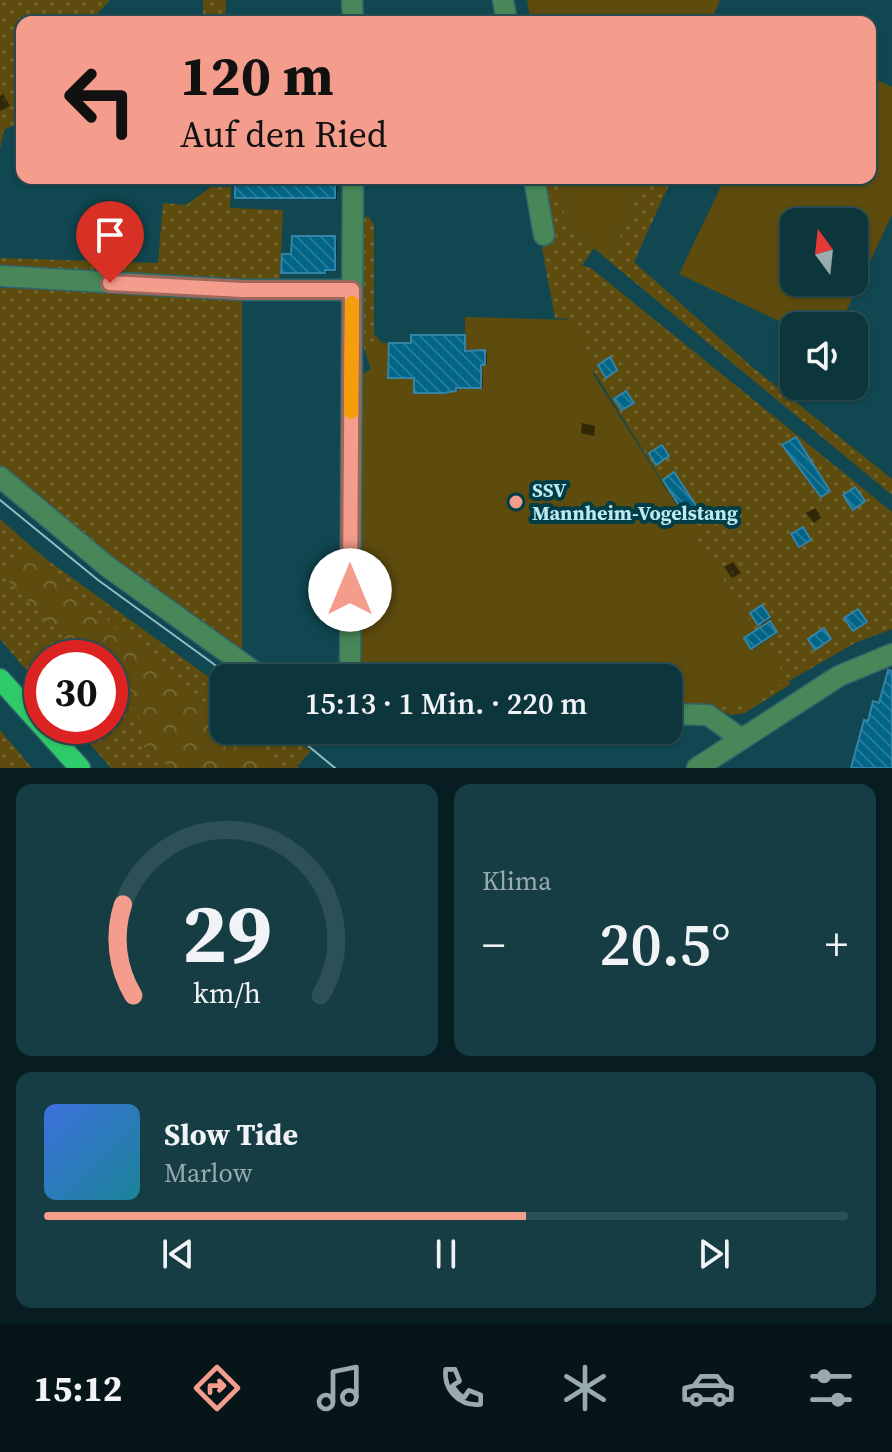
<!DOCTYPE html>
<html lang="de">
<meta charset="utf-8">
<style>
:root{--surface:#0c353c;--page:#153d43;--text:#f1f3f6;--muted:#9aabaf;--line:#2c5056;--accent:#f49d8d}
body{margin:0;font-family:"Source Serif 4",serif;background:var(--page);color:var(--text);height:100vh;display:flex;flex-direction:column;font-size:30px;white-space:nowrap}
*{box-sizing:border-box;margin:0}
p{font-size:26px;color:var(--muted)}
.icon{flex:none;width:44px;height:44px;fill:none;stroke:currentColor;stroke-width:2;stroke-linecap:round;stroke-linejoin:round}
.map{position:relative;height:768px;overflow:hidden}
.panel{display:flex;flex-direction:column;gap:16px;padding:16px;background:#071d21;flex:1}
.panel>*{flex:none}
.banner{position:absolute;left:16px;top:16px;width:860px;height:168px;border-radius:16px;box-shadow:0 2px 6px #0004,0 0 0 2px var(--line);background:#f49d8d;color:#111;overflow:hidden}
.needle{width:52px;rotate:345deg}
.controls{position:absolute;left:780px;top:208px;display:grid;gap:16px}
.controls a{display:grid;place-items:center;width:88px;height:88px;border-radius:16px;background:var(--surface);box-shadow:0 2px 6px #0004,0 0 0 2px var(--line);font-size:40px}
.speed{position:absolute;left:24px;top:640px;display:flex;gap:16px;font-size:40px;font-weight:700;text-align:center}
.speed>*{display:grid;place-content:center;width:104px;height:104px;border-radius:50%;background:var(--surface);box-shadow:0 2px 6px #0004,0 0 0 2px var(--line);line-height:1}
.speed .limit{border:12px solid #d22;background:#fff;color:#111}
.pin{position:absolute;display:grid;place-items:center;width:68px;height:68px;color:#fff;margin:-82px -34px;border-radius:50% 50% 50% 0;rotate:-45deg;box-shadow:0 0 8px #0007}
.pin .icon{rotate:45deg}
.me{position:absolute;width:88px;margin:-44px;rotate:0deg;stroke-linejoin:round;filter:drop-shadow(0 0 6px #0008)}
.turn{display:flex;align-items:center;gap:28px;height:168px;padding:0 32px;font-size:36px}
.turn .icon{width:104px;height:104px;stroke-width:2.5}
.turn b{display:block;font-size:56px;line-height:68px}
.big{font-size:60px;font-weight:600;line-height:1.1}
.panel .widget{flex:1;display:flex;flex-direction:column;justify-content:center;gap:12px;min-width:0;padding:0 28px;border-radius:16px;background:var(--page)}
.panel .dial{align-items:center;gap:0}
.dial svg{height:208px;overflow:visible;fill:none;stroke:var(--line);stroke-width:7;stroke-linecap:round;text-anchor:middle}
.dial text{fill:var(--text);stroke:none}
.song{display:flex;align-items:center;gap:24px}
.cover{width:96px;height:96px;border-radius:12px;background:linear-gradient(135deg,hsl(220 70% 55%),hsl(190 70% 35%))}
.played{height:8px;border-radius:4px;background:linear-gradient(90deg,var(--accent) 60%,var(--line) 60%)}
.keys{display:flex;justify-content:space-around;direction:ltr}
.heat{display:flex;justify-content:space-between;align-items:center;font-size:44px;direction:ltr}
.panel .tiles{flex:1;display:grid;gap:16px;grid-template-columns:1fr 1fr}
.widget:last-child{grid-column:span 2}
.trip{position:absolute;left:210px;top:664px;width:472px;height:80px;border-radius:16px;background:var(--surface);box-shadow:0 2px 6px #0004,0 0 0 2px var(--line);font-weight:600;line-height:80px;text-align:center}
.menu{display:flex;height:128px;justify-content:space-around;align-items:center;background:#051518;color:var(--muted)}
.menu .icon{width:56px;height:56px}
.menu .current{color:var(--accent)}
.menu b{font-size:36px;color:var(--text)}
.map>svg:first-child{display:block}
</style>
<div class="map">
<svg width="892" height="768" viewBox="0 0 892 768">
<defs>
<pattern id="grass-dots" width="8" height="8" patternUnits="userSpaceOnUse" patternTransform="scale(2)"><rect width="8" height="8" fill="#5e4c0f"/><path d="M2 2h.1M6 6h.1" fill="none" stroke="#736632" stroke-width="1.8" stroke-linecap="round"/></pattern>
<pattern id="park-crowns" width="20" height="18" patternUnits="userSpaceOnUse" patternTransform="scale(2)"><rect width="20" height="18" fill="#5e4c0f"/><path d="M2 6a3 3 0 1 1 6 0M12 15a3 3 0 1 1 6 0" fill="none" stroke="#736632"/></pattern>
<pattern id="building-back-hatch" width="6" height="6" patternUnits="userSpaceOnUse" patternTransform="scale(2)"><rect width="6" height="6" fill="#016587"/><path d="M-1 5l2 2M0 0l6 6M5-1l2 2" fill="none" stroke="#247b98"/></pattern>
</defs>
<rect width="100%" height="100%" fill="#104750"/>
<path fill="url(#grass-dots)" d="M0,0h110l-14,15 -74,7v99l-18,9 -4,20z
M203,0h23l-1,22h-22z
M538,178h20l8,46 28,24 -12,17 10,4 300,243v117l-37,14 -66,38 2,3 -46,29 -13,2 -18,-5h-46v-32l19,-157 -94,-151 -16,4 -10,-2 1,-53 -13,-1 -13,-70 6,-15z
M644,178h28l-38,84 118,105 140,112v16l-283,-234z
M211,187h20l-1,21 53,2 -3,70 -9,4 -271,-8v-18l158,5 5,-60 23,2z
M357,216l12,1 5,8v109l8,9 -7,35 -18,-49z
M0,288l135,2 107,5v362l-131,-96 -111,-93z
M0,519l46,40 178,129v42h58l29,21 -14,15 2,2h-188l-37,-42h36v-68h-68v31l-42,-50z
M0,730l32,38h-32z"/>
<path fill="url(#park-crowns)" d="M27,552l197,166v12h14l45,38h-113l-27,-22 -4,-30 -29,-30v-28h-27l-79,-82z"/>
<path fill="#5e4c0f" fill-rule="evenodd" d="M527,0h193l-9,22h-180z
M870,77l22,10v128l-53,111h-45v2l-115,-54 46,-96h145zM854,222v60h-60v-60z
M558,178h86l-35,83 -43,-37z
M465,317l111,3 19,57 158,249 -11,9 11,18 12,-8 23,35 -38,23 -82,-1v-24h-311l4,-303 10,-6 -4,-11 13,-15h30l1,-8h54z"/>
<path fill="#0007" d="M3,94l7,12 -10,5v-15z
M237,178h100v21l-98,-1z
M335,238l2,2 -1,30h-9v3l-44,-1 10,-16z
M464,337l3,16h20v12h-5l1,23 -25,1v2l-11,2h-28l-3,-14 -26,-2 23,-32z
M582,423l13,3 -1,10 -13,-3z
M815,508l7,9 -8,6 -8,-10z
M733,562l8,11 -9,5 -8,-11z
M764,609l7,10 -4,2 11,12 -24,16 -2,-1 13,-21 -6,-4z"/>
<path fill="url(#building-back-hatch)" stroke="#3384a8" stroke-width="2" d="M235,178h100v20h-100z
M292,236h43v34h-10v3h-44l1,-19h9z
M411,335h54v16l20,-1v15h-4v23h-25v3l-12,2h-30v-15h-26l1,-35h22z
M610,357l7,13 -11,8 -8,-13z
M626,391l8,12 -12,7 -8,-11z
M796,437l34,54 -9,6 -39,-52z
M662,445l7,11 -13,9 -7,-12z
M674,472l27,41 -12,8 -26,-41z
M855,487l10,14 -12,9 -10,-15z
M803,527l8,13 -12,7 -8,-13z
M762,605l8,12 -12,8 -8,-12z
M858,609l9,13 -14,9 -9,-13z
M770,621l7,11 -26,17 -7,-11z
M824,628l7,11 -16,11 -7,-11z
M888,670l4,1v97h-41l13,-48 4,1 5,-20 6,2z"/>
<g fill="none" stroke-linecap="round" stroke-linejoin="round">
<defs>
<path id="minor" d="M352,0l1,22
M503,0l4,22
M534,178l10,57
M0,276l243,14h109
M0,477l108,90 155,111
M350,678l3,-500
M668,714l40,1 32,23
M697,768l142,-92 53,-22"/>
<path id="major" d="M0,679l80,89"/>
</defs>
<use href="#minor" stroke="#2f646d" stroke-width="23"/>
<use href="#major" stroke="#2f646d" stroke-width="23"/>
<use href="#minor" stroke="#478758" stroke-width="20"/>
<use href="#major" stroke="#2fcb6a" stroke-width="20"/>
<path stroke="#8ebec7" stroke-width="2" d="M0,500l98,80 135,98
M289,730l46,38"/>
</g>
<g fill="none" stroke-linecap="round" stroke-linejoin="round">
<defs>
<path id="route" d="M110,283l133,7h109l-2,300"/>
</defs>
<use href="#route" stroke="#9f665c" stroke-width="20"/>
<use href="#route" stroke="#f49d8d" stroke-width="14"/>
<path stroke="#f59e0b" stroke-width="14" d="M351,412l1,-109"/>
</g>
<circle fill="#f49d8d" stroke="#003d46" stroke-width="3" cx="516" cy="502" r="8"/>
<g text-anchor="middle" stroke-width="8" stroke-linejoin="round" paint-order="stroke">
<g font-size="20" font-weight="bold" fill="#bce9f2" stroke="#003d46" text-anchor="start">
<text x="532" y="497">SSV<tspan x="532" dy="23">Mannheim-Vogelstang</tspan></text>
</g>
</g>
</svg>
<div class="controls">
<a><svg class="needle" viewBox="-14 -14 28 28"><path d="M0-13l5 13h-10z" fill="#e53935"/><path d="M0 13l5-13h-10z" fill="#9aabaf"/></svg></a>
<a><svg class="icon" aria-label="sound" viewBox="0 0 24 24"><path d="M4 9h4l5-4v14l-5-4H4zM17 9q2 3 0 6"/></svg></a>
</div>
<div class="speed"><div class="limit">30</div></div>
<div class="pin" style="left:110px;top:283px;background:#d93025"><svg class="icon" aria-label="arrive" viewBox="0 0 24 24"><path d="M6 21V4h12l-3 4 3 4H6"/></svg></div>
<svg class="me" style="left:350px;top:590px" viewBox="-20 -20 40 40"><circle r="19" fill="#fff"/><path d="M0-13L10 11 0 6-10 11z" fill="#f49d8d"/></svg>
<div class="trip">15:13 · 1 Min. · 220 m</div>
<div class="banner">
<div class="turn"><svg class="icon" aria-label="left" viewBox="0 0 24 24"><path d="M17 20v-9H6M10 6l-5 5 5 5"/></svg><div><b>120 m</b>Auf den Ried</div></div>
</div>
</div>
<section class="panel">
<div class="tiles">
<div class="widget dial"><svg viewBox="0 0 100 80">
<path d="M14 69A42 42 0 1 1 86 69"/>
<path d="M14 69A42 42 0 0 1 10 34" stroke="#f49d8d"/>
<text x="50" y="56" font-size="32" font-weight="700">29</text>
<text x="50" y="72" font-size="11">km/h</text>
</svg></div>
<div class="widget"><p>Klima</p>
<div class="heat"><a>−</a><b class="big">20.5°</b><a>+</a></div>
</div>
<div class="widget">
<div class="song"><i class="cover"></i><div><b>Slow Tide</b><p>Marlow</p></div></div>
<div class="played"></div>
<div class="keys"><svg class="icon" aria-label="previous" viewBox="0 0 24 24"><path d="M18 5L8 12l10 7zM5 5v14"/></svg><svg class="icon" aria-label="pause" viewBox="0 0 24 24"><path d="M8 5v14M16 5v14"/></svg><svg class="icon" aria-label="next" viewBox="0 0 24 24"><path d="M6 5l10 7-10 7zM19 5v14"/></svg></div>
</div>
</div>
</section>
<nav class="menu">
<b>15:12</b>
<svg class="icon current" aria-label="directions" viewBox="0 0 24 24"><path d="M12 3l9 9-9 9-9-9zM9 14v-3h6M13 9l2 2-2 2"/></svg>
<svg class="icon" aria-label="music" viewBox="0 0 24 24"><path d="M9 18V5l10-2v13"/><circle cx="6" cy="18" r="3"/><circle cx="16" cy="16" r="3"/></svg>
<svg class="icon" aria-label="phone" viewBox="0 0 24 24"><path d="M5 4h4l2 5-3 2q2 4 5 5l2-3 5 2v4C11 20 4 13 5 4z"/></svg>
<svg class="icon" aria-label="climate" viewBox="0 0 24 24"><path d="M12 3v18M4 7l16 10M4 17L20 7"/></svg>
<svg class="icon" aria-label="car" viewBox="0 0 24 24"><path d="M5 17H2v-5l4-1 3-4h7l3 4 3 1v5h-3M9 17h6M6 11h13"/><circle cx="7" cy="17" r="2"/><circle cx="17" cy="17" r="2"/></svg>
<svg class="icon" aria-label="filters" viewBox="0 0 24 24"><path d="M4 7h16M4 17h16"/><circle cx="9" cy="7" r="2"/><circle cx="15" cy="17" r="2"/></svg>
</nav>
